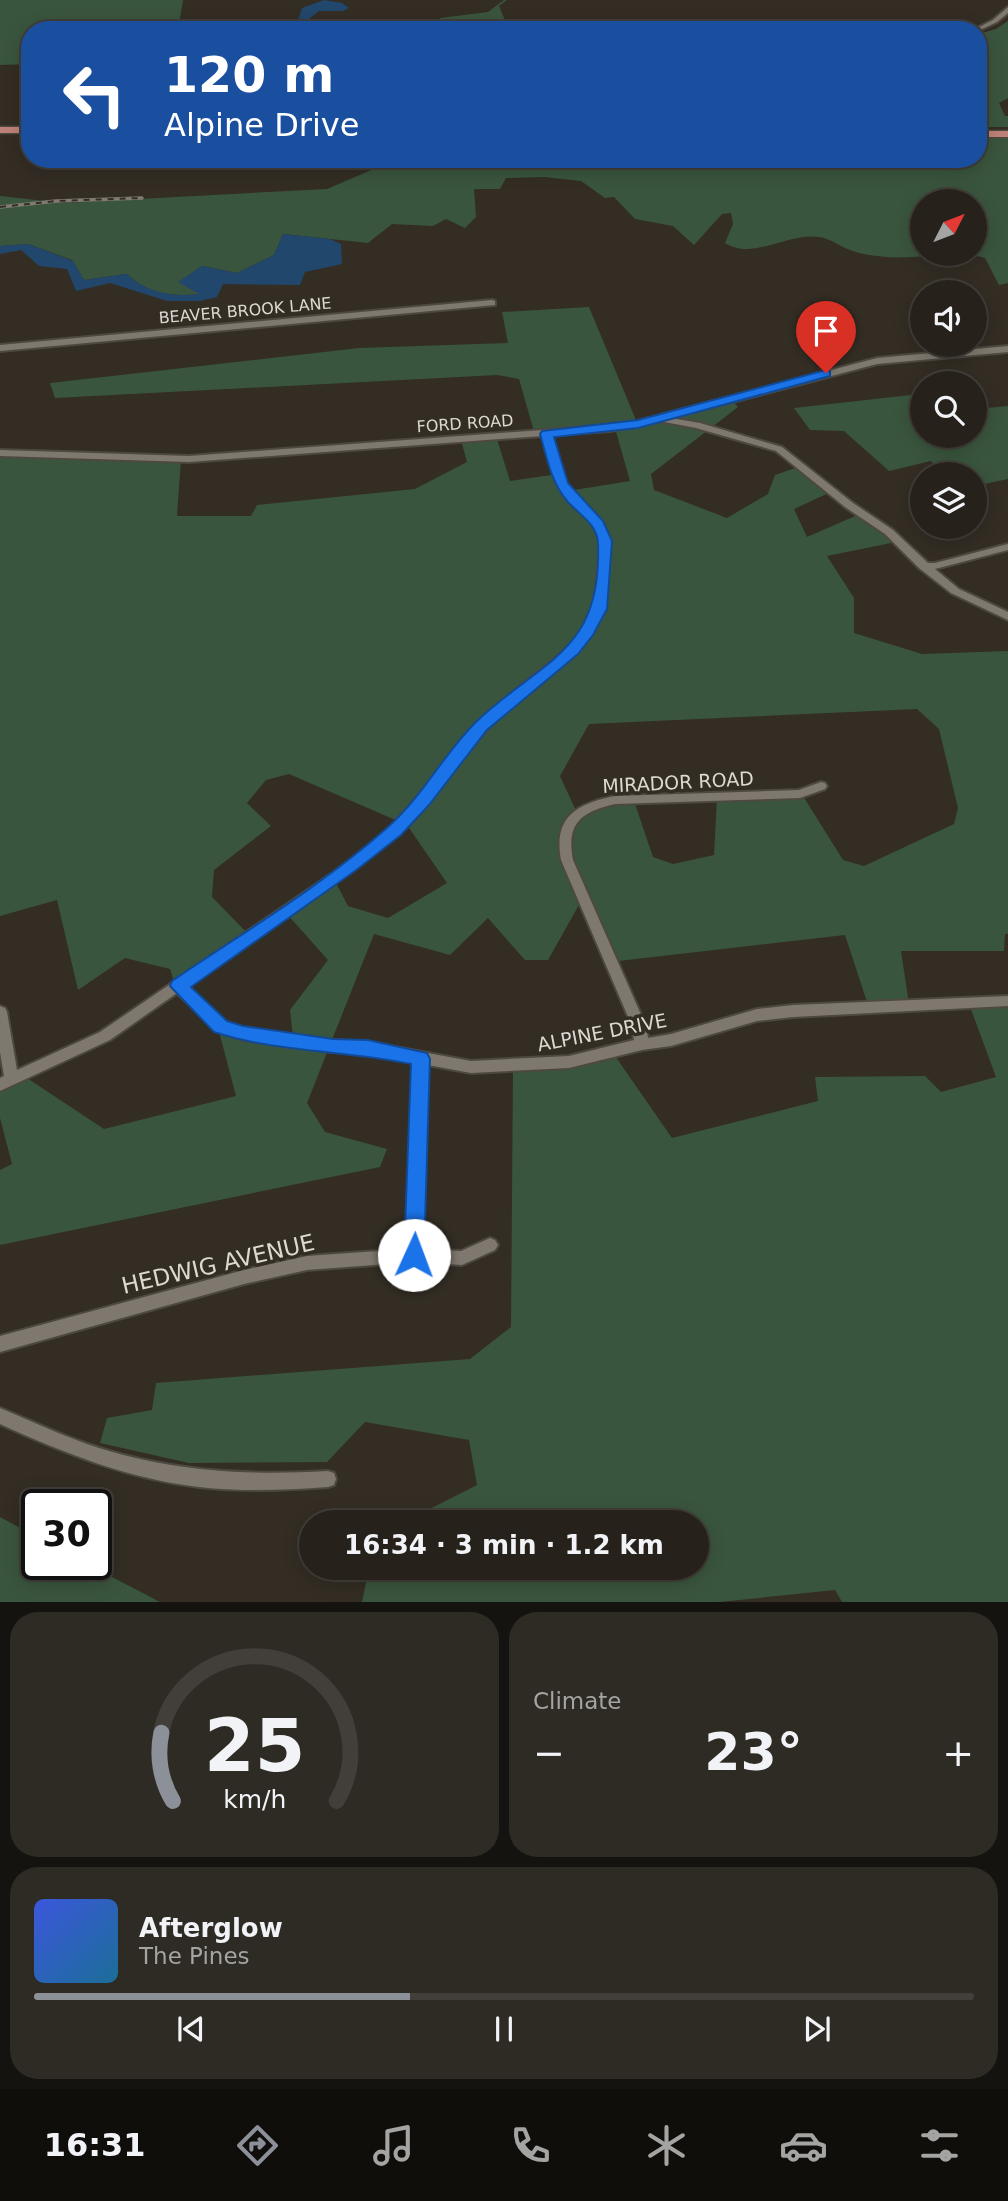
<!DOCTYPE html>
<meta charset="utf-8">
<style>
:root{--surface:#26221b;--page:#2e2a24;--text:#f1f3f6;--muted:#a4a4a3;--line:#423f3a;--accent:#8c9099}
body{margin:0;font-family:"DejaVu Sans",sans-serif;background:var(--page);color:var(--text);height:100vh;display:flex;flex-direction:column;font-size:26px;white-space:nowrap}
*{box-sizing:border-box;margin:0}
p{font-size:23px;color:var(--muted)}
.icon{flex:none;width:38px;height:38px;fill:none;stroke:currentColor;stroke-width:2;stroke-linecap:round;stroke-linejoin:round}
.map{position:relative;height:1602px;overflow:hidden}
.drawer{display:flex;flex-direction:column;gap:10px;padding:10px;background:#15130f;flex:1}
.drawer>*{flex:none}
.top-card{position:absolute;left:21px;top:21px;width:966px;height:147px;border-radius:28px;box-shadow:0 4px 18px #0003,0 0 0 2px var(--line);background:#1a4fa0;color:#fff;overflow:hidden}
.needle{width:46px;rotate:48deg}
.fabs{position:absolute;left:910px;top:189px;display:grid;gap:14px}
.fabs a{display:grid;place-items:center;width:77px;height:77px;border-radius:50%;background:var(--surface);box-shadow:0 4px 18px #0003,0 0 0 2px var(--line);font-size:35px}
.speed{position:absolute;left:21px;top:1489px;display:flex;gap:14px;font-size:35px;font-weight:700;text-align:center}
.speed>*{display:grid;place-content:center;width:91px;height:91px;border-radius:50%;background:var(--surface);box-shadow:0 4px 18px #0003,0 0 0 2px var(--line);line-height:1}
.speed .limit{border:4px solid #111;border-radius:10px;background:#fff;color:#111}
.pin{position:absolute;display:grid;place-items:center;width:60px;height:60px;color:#fff;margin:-72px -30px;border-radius:50% 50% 50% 0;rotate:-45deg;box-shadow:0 0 7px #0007}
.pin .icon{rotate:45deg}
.me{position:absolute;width:77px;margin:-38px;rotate:2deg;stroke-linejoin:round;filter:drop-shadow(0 0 5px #0008)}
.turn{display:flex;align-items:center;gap:24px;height:147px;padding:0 28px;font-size:32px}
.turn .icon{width:91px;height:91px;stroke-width:2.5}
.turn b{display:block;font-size:49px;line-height:60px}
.big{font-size:52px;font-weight:700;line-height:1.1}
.drawer .widget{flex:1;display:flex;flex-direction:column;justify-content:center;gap:10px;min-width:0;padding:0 24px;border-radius:28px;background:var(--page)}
.drawer .dial{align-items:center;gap:0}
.dial svg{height:182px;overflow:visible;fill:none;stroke:var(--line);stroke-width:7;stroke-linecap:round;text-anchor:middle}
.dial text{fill:var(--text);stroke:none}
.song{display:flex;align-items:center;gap:21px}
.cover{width:84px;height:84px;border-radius:10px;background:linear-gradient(135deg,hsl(230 70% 55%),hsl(200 70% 35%))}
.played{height:7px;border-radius:4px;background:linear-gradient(90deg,var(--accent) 40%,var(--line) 40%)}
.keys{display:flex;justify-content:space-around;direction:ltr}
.heat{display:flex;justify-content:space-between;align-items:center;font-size:38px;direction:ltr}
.drawer .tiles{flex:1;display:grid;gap:10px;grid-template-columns:1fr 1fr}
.widget:last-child{grid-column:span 2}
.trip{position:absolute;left:299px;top:1510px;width:410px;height:70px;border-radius:35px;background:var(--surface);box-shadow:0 4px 18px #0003,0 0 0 2px var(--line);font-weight:700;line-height:70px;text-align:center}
.menu{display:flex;height:112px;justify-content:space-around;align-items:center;background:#0f0e0b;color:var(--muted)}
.menu .icon{width:49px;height:49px}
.menu .current{color:var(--accent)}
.menu b{font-size:32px;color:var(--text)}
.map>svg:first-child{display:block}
</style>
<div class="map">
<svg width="1008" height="1603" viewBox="0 0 1008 1603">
<rect width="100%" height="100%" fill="#332d24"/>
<path fill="#3a553d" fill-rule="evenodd" d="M0,0h183l-5,30h-148v34l-30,1z
M504,0h3l-8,6 6,14 -7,1 -3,7 29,-2 1,-5 24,-2 3,6 10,5h-122v-12l48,-6z
M1008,21v77l-9,5 6,13h3v11h-30v-93l18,-5z
M978,135h30v148l-9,2 -14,-27 -15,-4h5v-53h-53v53h28c-31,3 -67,7 -97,-3 -11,-3 -23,-13 -34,-14 -31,-5 -66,24 -94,6l8,-19 -2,-11 -9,1 -28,31 -21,-19 -38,-7 -21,-22 -9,1 -24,-17 -37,-4 -38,1 -6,11h-26l2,28 -11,11 -19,-9 -13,7 -41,-2 -24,19 -85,-9 -9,21 -37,18 -35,-7 -23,16 21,12c-27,3 -53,0 -73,-20l-43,6 -12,-20 -44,-16 -28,2v-50l63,7 264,-14 70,-30h581z
M589,307l49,118 93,-26 7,8 -87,67 3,16 73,28 41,-24 7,-19 29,-10 29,26 -39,18 13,28 55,-24 39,28 -74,15 27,42v35l68,21 86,-3v283h-3l-1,17h-103l8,53 -41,1 -23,-70 -235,27 -26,-66 -36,64h-23l-37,-42 -38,37 -76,-21 -67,169 18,29 62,17 -7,18 -380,78v-75l12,-6 -12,-46v-28l27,-12 77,51 132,-33 -19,-72 76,14 -3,-28 38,-50 -41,-46 47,-35 14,27 40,12 59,-35 -40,-58 -118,-51 -23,6 -19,23 24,23 -57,44 -2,27 41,42 -76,53 -7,-23 -45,-11 -47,32 -21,-90 -57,16v-462l181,6 -4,56h74l6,-11 158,-16 52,-27 -6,-22 35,-4 14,45 48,-7 10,17 62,-10 -15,-53 -80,7 -16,-56 -22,-4 -442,23 -5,-15 309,-35 149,-5 -6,-31zM917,709l22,20 19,79 -4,16 -90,42 -21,-6 -40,-64 -86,2 -3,57 -41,9 -20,-7 -20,-59 -55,17 -18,-39 29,-52z
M920,394l2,42h53v-27l33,-3v73l-33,7v-12h-33l-11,-13 -42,10 -45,-40 -34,-1 -16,-22z
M1008,1002v600h-166l-7,-12 -125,13 -348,-1 7,-34h327v-46h-292l73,-37 -8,-45 -104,-18 -38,40 -138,1 -89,-20 7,-25 45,-8 4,-27 314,-24 41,-32 2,-259 100,-15 59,85 146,-37 -3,-24 110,-1 16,16 55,-15 -27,-73z
M0,1517l37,20v27l52,1 71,37h-160z"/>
<path fill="#22476c" d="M324,0l18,3 7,5 -6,3h-24l-9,7 1,4 27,8h-38l-2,-10 4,-12z
M283,234l47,5 11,5 1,20 -37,8 -5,13 -77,-1 -6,13 -17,4h-33l-57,-18 -34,8 -9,-22 -28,-3 -18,-16 -21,4v-8l28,-2 45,17 11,19 43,-6c19,19 46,23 72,20l-21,-12 24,-16 35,7 37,-18z"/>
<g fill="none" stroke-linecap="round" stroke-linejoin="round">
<defs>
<path id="minor" d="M1008,7v6l-11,9 -19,9v-1h-5l20,-10z
M492,300l3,1v4l-495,46v-6z
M1008,346v6l-131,12 -206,54 29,5 82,24 71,56 40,27 35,33h7l73,-19v6l-73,19 24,20 49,23v8l-57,-27 -32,-25 -34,-34 -40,-27 -69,-56 -80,-23 -37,-7 -49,10 -59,4 15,48 10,13 27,26 7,19 -6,68 -19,36 -88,73 -98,115 -45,37 -167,116 39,36 18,6 89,12 35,2 103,19 98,-5 65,-16 -2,-14 -71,-166c-8,-44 16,-56 54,-64l184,-6 22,-8 4,1 2,3 -2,3 -25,9 -185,6c-34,8 -49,19 -42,56l73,166 2,12 23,-4 86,-25 36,-4 215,-9v10l-215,11 -36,4 -86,25 -29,4 -73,18 -98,5 -43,-8 -6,184 39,2 29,-13 5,2 3,5 -3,5 -33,15 -48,-3 -107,8 -63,14 -244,68v-16l244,-66 63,-14 100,-7 7,-187 -46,-8 -35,-2 -90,-12 -27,-10 -39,-37 -67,47 -110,51v-13l4,-2 -4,-24v-46l5,2 2,4 10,58 83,-38 246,-168 45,-37 98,-115 88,-72 17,-31 6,-68 -6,-16 -26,-25 -12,-17 -14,-47 -353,26 -189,-6v-6l189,6 421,-31 28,-4 239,-63z
M0,1408c27,11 52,23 79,33 81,30 164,35 249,30l6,2 2,6 -2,6 -6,2c-43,3 -86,5 -129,0 -70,-8 -135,-34 -199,-63z"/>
<path id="primary" d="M0,127h30v6h-30z
M978,131h30v6h-30z"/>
</defs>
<use href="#minor" stroke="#4d4840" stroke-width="4"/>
<use href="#primary" stroke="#4d4840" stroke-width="3"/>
<use href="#minor" fill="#7f786e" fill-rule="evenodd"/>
<use href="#primary" fill="#be8279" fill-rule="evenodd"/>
<defs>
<path id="rail" d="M0,207l56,-6 86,-3"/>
</defs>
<use href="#rail" stroke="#807b73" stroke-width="3.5"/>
<use href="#rail" stroke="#332d24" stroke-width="2" stroke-dasharray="6" stroke-linecap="butt"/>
</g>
<path fill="#1a73e8" stroke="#114b97" stroke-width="2" d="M826,370l4,1v5l-192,52 -84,9 14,46 35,38 9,20 -5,68 -14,26 -15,19 -91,76 -58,75 -28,30 -46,36 -164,116 36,34 16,5 90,13 35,1 59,13 3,6 -6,196 -3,6 -7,3 -7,-3 -3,-6 7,-191c-65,-14 -133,-11 -197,-32l-44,-46 2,-5c72,-49 151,-96 216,-154 35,-31 56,-74 89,-106 66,-62 125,-69 121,-177 0,-19 -18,-29 -30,-42 -17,-19 -21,-44 -28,-68l2,-3 96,-11z"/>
<g text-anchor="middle" stroke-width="7" stroke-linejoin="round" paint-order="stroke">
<g font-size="16" fill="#dcd8d2" stroke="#332d24">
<text transform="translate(245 310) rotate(-5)" y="6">BEAVER BROOK LANE</text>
<text transform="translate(465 423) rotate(-4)" y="6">FORD ROAD</text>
</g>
<g font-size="19" fill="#dcd8d2" stroke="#332d24">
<text transform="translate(678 782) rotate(-3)" y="7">MIRADOR ROAD</text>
<text transform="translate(602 1032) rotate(-11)" y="7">ALPINE DRIVE</text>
</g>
<g font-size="23" fill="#dcd8d2" stroke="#332d24">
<text transform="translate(218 1264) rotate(-13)" y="8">HEDWIG AVENUE</text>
</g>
</g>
</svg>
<div class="fabs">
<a><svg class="needle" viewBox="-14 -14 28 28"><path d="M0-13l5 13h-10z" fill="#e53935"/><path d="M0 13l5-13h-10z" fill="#a4a4a3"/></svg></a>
<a><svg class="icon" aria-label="sound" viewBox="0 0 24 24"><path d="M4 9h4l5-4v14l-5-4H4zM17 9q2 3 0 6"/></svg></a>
<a><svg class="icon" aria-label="search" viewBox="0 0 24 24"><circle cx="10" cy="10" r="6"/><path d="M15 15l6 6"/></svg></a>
<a><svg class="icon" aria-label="layers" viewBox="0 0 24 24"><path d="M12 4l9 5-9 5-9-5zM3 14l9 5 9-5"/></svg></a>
</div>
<div class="speed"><div class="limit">30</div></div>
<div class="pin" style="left:826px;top:373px;background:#d93025"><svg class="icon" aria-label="arrive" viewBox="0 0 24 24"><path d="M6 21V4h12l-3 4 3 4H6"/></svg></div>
<svg class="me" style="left:414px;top:1255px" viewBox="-20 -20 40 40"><circle r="19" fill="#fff"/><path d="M0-13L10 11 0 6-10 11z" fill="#1a73e8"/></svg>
<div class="trip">16:34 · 3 min · 1.2 km</div>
<div class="top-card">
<div class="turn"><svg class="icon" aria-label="left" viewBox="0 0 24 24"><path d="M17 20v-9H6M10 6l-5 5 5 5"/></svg><div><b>120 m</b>Alpine Drive</div></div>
</div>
</div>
<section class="drawer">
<div class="tiles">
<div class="widget dial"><svg viewBox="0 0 100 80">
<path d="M14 69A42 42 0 1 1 86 69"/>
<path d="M14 69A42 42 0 0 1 9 39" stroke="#8c9099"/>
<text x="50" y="56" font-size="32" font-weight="700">25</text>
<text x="50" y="72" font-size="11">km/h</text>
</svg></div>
<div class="widget"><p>Climate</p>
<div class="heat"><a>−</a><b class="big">23°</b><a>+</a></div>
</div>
<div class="widget">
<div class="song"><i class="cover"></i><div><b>Afterglow</b><p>The Pines</p></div></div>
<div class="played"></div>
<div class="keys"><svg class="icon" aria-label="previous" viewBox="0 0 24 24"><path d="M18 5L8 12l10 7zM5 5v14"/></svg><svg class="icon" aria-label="pause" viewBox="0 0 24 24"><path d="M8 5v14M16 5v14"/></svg><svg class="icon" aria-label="next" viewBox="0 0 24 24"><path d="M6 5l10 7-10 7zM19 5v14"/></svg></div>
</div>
</div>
</section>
<nav class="menu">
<b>16:31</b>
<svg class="icon current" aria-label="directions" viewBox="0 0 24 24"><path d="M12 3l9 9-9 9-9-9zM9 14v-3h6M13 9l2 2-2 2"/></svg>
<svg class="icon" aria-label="music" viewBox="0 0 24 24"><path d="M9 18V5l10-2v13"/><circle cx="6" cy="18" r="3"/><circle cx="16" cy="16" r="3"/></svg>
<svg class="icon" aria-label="phone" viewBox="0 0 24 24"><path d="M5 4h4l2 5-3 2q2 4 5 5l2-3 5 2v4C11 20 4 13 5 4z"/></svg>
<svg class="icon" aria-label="climate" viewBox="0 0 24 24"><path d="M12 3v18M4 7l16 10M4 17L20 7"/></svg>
<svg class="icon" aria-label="car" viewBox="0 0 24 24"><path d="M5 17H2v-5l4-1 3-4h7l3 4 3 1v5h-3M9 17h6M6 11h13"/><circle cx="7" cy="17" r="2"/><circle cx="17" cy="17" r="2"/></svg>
<svg class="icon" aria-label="filters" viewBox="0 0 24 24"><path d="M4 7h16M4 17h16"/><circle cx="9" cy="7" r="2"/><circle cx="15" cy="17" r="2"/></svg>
</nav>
